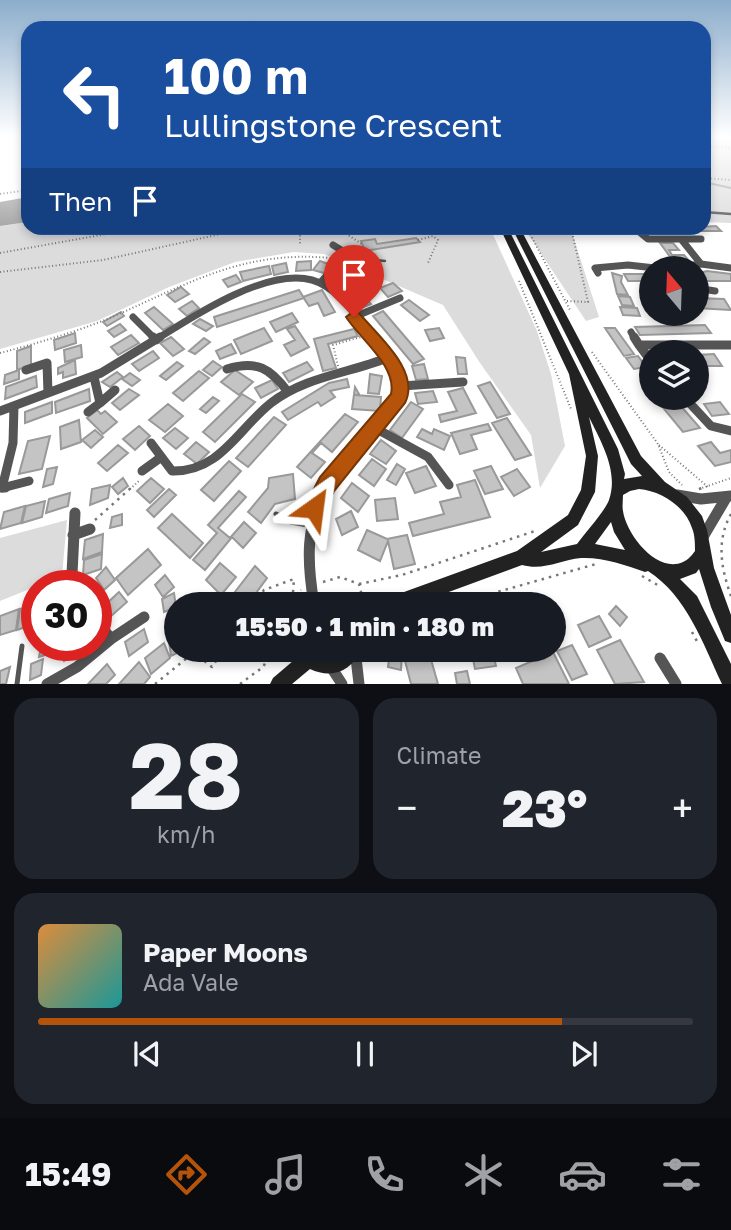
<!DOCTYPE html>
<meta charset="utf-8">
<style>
:root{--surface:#171b24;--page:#20242c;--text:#f1f3f6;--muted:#9ea1a6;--line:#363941;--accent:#b45309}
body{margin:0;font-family:"Golos Text",sans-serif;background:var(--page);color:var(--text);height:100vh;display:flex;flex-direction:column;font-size:26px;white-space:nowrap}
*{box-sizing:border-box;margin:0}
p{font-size:23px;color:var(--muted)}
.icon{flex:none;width:38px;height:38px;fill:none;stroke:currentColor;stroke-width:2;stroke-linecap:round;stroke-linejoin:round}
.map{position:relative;height:684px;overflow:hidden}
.panel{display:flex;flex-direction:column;gap:14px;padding:14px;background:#0d0f14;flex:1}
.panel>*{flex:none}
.guide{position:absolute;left:21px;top:21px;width:690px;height:214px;border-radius:21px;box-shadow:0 4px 10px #0003;background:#1a4fa0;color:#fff;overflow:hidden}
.needle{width:46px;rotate:341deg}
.tools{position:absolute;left:639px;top:256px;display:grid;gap:14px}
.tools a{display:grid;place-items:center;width:70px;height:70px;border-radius:50%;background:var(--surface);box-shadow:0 4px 10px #0003;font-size:35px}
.speed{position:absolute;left:21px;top:570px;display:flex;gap:14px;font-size:35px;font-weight:700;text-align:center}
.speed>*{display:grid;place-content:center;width:91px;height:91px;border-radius:50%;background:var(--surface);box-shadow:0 4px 10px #0003;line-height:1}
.speed .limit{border:10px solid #d22;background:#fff;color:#111}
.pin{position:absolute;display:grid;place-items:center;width:60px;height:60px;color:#fff;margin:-72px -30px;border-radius:50% 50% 50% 0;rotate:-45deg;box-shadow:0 0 7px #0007}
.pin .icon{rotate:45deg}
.me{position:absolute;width:77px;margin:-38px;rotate:31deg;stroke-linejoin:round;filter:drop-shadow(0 0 5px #0008)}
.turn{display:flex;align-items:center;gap:24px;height:147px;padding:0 28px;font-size:32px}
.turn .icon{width:91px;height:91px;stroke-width:2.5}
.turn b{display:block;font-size:49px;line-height:60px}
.then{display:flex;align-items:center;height:66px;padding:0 28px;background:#0003;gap:14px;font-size:26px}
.big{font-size:52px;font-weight:800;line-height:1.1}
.panel .tile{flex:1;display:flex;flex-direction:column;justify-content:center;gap:10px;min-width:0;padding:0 24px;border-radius:21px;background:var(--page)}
.panel .dial{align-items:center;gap:0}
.dial b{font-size:91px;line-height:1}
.song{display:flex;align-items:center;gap:21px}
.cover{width:84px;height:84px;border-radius:10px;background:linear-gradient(135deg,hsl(30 70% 55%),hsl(180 70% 35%))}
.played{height:7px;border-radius:4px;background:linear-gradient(90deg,var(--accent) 80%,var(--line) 80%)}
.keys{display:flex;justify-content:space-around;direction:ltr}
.heat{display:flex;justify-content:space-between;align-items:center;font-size:38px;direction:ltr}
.panel .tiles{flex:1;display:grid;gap:14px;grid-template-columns:1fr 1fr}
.tile:last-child{grid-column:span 2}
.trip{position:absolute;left:164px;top:592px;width:402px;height:70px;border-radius:35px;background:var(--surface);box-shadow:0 4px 10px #0003;font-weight:800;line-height:70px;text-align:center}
.menu{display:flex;height:112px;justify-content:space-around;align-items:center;background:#090b0e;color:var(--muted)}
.menu .icon{width:49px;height:49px}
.menu .current{color:var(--accent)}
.menu b{font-size:32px;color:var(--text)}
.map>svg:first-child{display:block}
</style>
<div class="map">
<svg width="731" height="684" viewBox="0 0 731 684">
<rect width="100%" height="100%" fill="#fff"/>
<path fill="#dcdcdc" d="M704,136h27v87l-27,-1z
M28,222v6h462l47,103 14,43 14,72 -25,42 -9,-53 -51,-72 -37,-58 -119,-51 -30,-2 -59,10 -66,25 -72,34 -97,28v-123z
M524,228h50l-1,8 26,81 -13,4z
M67,520l-5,56 -62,25v-63z"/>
<path fill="#a3a3a3" d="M28,197v25l-28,4v-24z"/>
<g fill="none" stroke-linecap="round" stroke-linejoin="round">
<path stroke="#a3a3a3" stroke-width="2" d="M704,182l27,6"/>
</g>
<path fill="#c4c4c4" stroke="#999" stroke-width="2" d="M716,226l5,5h-35l-3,-3z
M416,238l4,4 -55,9 -4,-10 14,-2 2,5z
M660,243h13l6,7h-10l3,5h12l6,7h-16z
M311,261v9l-15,1 1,-9z
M320,261l11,4 -7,8 -11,-3z
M286,263l2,9 -14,3 -2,-9z
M269,266l2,8 -28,7 -3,-9z
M707,271l24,3v7h-35v-7z
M612,273l10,3 -1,6 7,13 -11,-1z
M624,274h27v7h-23z
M236,275l5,7 -13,5 -5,-7z
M358,277l11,13 -7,3 -12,-13z
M393,283l9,8 -14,6 -8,-9z
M181,287l8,7 -14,8 -8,-7z
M299,290l5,8 -87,29 -3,-10z
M322,290l13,22 -11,4 -6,-13 -9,3 -6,-9z
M363,295l8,9 -15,6 -7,-9z
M618,296l12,1 4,9 -12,-1z
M696,298l28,1 7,11 -35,-2z
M409,300l20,15 -9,6 -19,-16z
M192,301l7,7 -12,8 -8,-7z
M154,307l19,17 -10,6 -18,-17z
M620,307l17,1 3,8 -17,-1z
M383,311l41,48 -11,5 -40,-48z
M121,312l3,4 -17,10 -4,-4z
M292,313l6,9 -22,10 -6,-10z
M200,319l13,7 -7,5 -13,-7z
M120,324l6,6 -12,7 -6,-6z
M705,325l6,8 -71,2 -5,-8z
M295,326l14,21 -18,9 -7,-11 11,-5 -8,-11z
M264,328l8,13 -31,13 -7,-14z
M439,328l5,10 -14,3 -5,-11z
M605,328h10l19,26 -10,2z
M354,329l4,7 -30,8 8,24 -13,3 -9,-32z
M75,333l1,10 -21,7 -1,-10z
M131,335l8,8 -21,12 -7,-8z
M171,337l13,12 -11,7 -13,-13z
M204,338l6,4 -15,12 -6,-3z
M231,344l5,9 -16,6 -4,-8z
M81,345l1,12 -17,5 -1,-12z
M31,346v19l-14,5v-19z
M153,351l6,7 -20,13 -7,-7z
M714,354l8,12h-26v-11z
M638,356l8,11 -12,2 -8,-11z
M456,357l9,1 2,16h-9z
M75,360l1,14 -13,4v-6l-5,2v-6z
M213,361l9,6 -10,9 -9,-6z
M177,362l6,4 -17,14 -6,-4z
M307,362l6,8 -24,12 -6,-9z
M424,364l4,15 -12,1 -4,-14z
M19,370v9l-15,5 1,-9z
M235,370l18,12 -14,13 -18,-13z
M199,371l10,7 -26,23 -10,-8z
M117,372l6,5 -13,10 -8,-5z
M130,373l10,7 -8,6 -10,-7z
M370,374l12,2 -3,18 -11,-1z
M36,376l1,11 -32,12 1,-12z
M347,379l2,8 -19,4 5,6 -14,9 -3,-4 -30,18 -6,-8 47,-29z
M272,380l6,9 -17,9 -6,-10z
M490,382l20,32 -13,4 -19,-32z
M355,387l4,7 -4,1 26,2 -1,14 -28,-2z
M463,388l13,25 -35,9 -2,-7 18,-4 -9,-19z
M89,389l1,12 -34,12 -1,-11z
M129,389l10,6 -19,15 -8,-7z
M433,391l4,11 -19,2 -3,-11z
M242,394l13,8 -40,40 -12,-10z
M213,397l6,4 -13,12 -6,-4z
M673,397l27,31 -17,4 -28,-34z
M52,402v11l-27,10v-11z
M411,402l12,7 -21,29 -12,-8z
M720,402l9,12 -17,2 -8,-12z
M168,404l15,12 -18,16 -16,-12z
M97,410l4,4 4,-3 12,11 -14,12 -16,-16z
M345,414l13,8 -26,30 -11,-9 -9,10 13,9 -14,16 -14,-11z
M274,417l12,8 -38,42 -12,-9z
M507,418l24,37 -16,5 -23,-37z
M79,420l2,22 -20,7 -1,-22z
M488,424l3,6 -20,5 6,14 -17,5 -9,-21z
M139,426l11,10 -15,14 -12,-11z
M175,428l13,10 -12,11 -13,-11z
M422,429l10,5 2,-5 16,7 -6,14 -27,-13z
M95,430l8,7 -12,11 -9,-8z
M50,436l-8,33 -23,5 9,-33z
M381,440l15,11 -10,13 -16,-10z
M196,442l13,10 -12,12 -13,-10z
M711,442l9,11 11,-3v12l-16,4 -17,-20z
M118,445l10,8 -21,18 -9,-8z
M372,459l14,10 -12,17 -15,-11z
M229,461l12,10 -27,30 -13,-11z
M397,464l8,5 -9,16 -9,-5z
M426,466l10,20 -21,7 -9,-20z
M491,466l12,23 -18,5 -11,-23z
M57,467l-4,17 -10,3 4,-18z
M517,469l13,18 -16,9 -13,-19z
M293,474l2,25 -20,5 -14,19 -13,-11 20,-24 1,-10z
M123,478l5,8 -10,8 -6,-7z
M151,478l13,11 -14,14 -13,-12z
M475,480l15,37 -77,19 -4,-13 35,-9 -4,-12 21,-5 -4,-12z
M352,483l17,13 -11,16 -17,-14z
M110,485l-2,13 -18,7 2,-16z
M169,489l7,6 -22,22 -7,-7z
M239,491l7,6 -28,31 12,10 14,-16 12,11 -13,15 -11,-11 -27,33 -12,-10 24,-27 -9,-8z
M70,493l-2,13 -22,7 3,-14z
M395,498l3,21 -21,2 -2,-21z
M45,501l-3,16 -20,6 4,-17z
M25,506l-4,17 -21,6 4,-17z
M351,511l7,16 -16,8 -6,-16z
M122,514v11l-12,3 2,-11z
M172,514l31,29 -13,15 -32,-30z
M367,530l20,9 20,-4 8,29 -21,5 -6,-28 -8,20 -22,-11z
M103,534l-1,18 -19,7 2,-19z
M148,549l13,16 -33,30 -12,-17z
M102,554l-1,15 -18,6 1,-15z
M220,563l16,14 -15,18 -15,-15z
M255,566l12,12 -19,26h-18l-2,-3z
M106,567l9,13 -11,10 -8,-12z
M165,575l9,12 -11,10 -8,-12z
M119,592l8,10 -17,15 -7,-10z
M174,593l2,14 -12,5 -2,-13z
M37,604v19l-20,7 3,-21z
M616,606l11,11 -7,9 -11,-12z
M19,609l-3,21 -16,5v-19z
M599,616l12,21 -22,10 -11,-22z
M144,629l4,13 -19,14 -4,-14z
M177,630v19h8l-14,7 -3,-22z
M620,640l24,42 -29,2 -18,-34z
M164,643l6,15 -19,16 -6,-16z
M572,645l15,29 -15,6 -15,-29z
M41,646h13v6l-15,5z
M63,646h19l-18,15 -7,-11z
M402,649h26l10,35h-27z
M471,649h21l4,17 -21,3z
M390,652l12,2 -1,16 -13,-3z
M553,652l16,32h-46l-7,-16z
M43,659l-2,16 -11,5 1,-16z
M139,662l11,15 -6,7h-25z
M107,664l8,11 -9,9h-18z
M10,667l-4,17h-6v-13z
M467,671l3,13h-13l-2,-11z"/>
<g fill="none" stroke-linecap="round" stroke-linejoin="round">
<path stroke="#777" stroke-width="2" stroke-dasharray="1 2.5" stroke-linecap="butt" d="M704,146l27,2
M704,178l27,2
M0,194l28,-4
M292,228l8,8v8
M337,228l25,16
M527,228l43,82
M418,240l15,-4 5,4 -10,23
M0,253l140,-25
M0,272l103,-12 145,-32
M519,281l52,128
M567,301l21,1 -17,-74
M592,352l66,92 11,28 13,13
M0,353c38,-10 76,-21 112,-36 78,-34 131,-67 219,-59
M338,366l-5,-21 28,-8
M659,445l49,42
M130,489l10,-9
M699,489l32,-11"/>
<path stroke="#777" stroke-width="2.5" stroke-dasharray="2.5 5" stroke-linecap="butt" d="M699,489l6,-2
M731,514c-15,27 -10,54 0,82
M95,520l37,-33
M642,576l19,11
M323,582l17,-5 19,7 5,20
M359,584l43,-9 136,-45
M254,604l10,-14 30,-11 -1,13
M283,604l18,-14
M455,604l141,-40
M692,632l7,13
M273,650l15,11
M155,684l32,-26 12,-1 13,10 12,-18
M240,684l23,-17 10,-18"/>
<path stroke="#555" stroke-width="2.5" d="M704,212l27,2
M345,257l40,4"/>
<path stroke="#555" stroke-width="5" d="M276,514l15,8 17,3
M17,684l5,-38"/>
<path stroke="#555" stroke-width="7" d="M637,230l11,9h33l20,25
M681,239h20
M675,268l26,-4 30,4
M598,273l-3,-5 33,-3 27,3
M321,282l25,-29 -13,-8
M696,288l19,3
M133,317l22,22
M354,317l46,-19
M631,332l4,7
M157,339c38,-24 109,-71 155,-59 26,7 46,39 62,59"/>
<path stroke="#555" stroke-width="9" d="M153,337l3,3
M634,337l5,8
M651,361l-12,-16h92
M227,369c30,-9 43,-1 61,23
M26,370l21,-7 1,30
M94,377l6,26 15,-13
M401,386l62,-4
M684,397l27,29 20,5
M14,406l-1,37 -11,45 27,-7
M0,411l101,-38 59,-36
M88,412l12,-9
M375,428l53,29 21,28
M151,443l21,28c48,1 66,-42 99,-68 33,-26 78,-30 116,-45
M142,471l18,-13
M326,489l73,-91 -4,-27 -22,-34"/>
<path stroke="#555" stroke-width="11" d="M2,487h3
M677,495l24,4 30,-3
M75,513l-3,61 4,12
M73,535l17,-6
M703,537l23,-39
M314,604c-7,-42 -9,-79 13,-117
M111,639l33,-22
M355,649l4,35
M660,658l16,26
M331,667l11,17
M47,684l30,-17 34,-28 -15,-19"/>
<path fill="#222" fill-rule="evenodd" d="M500,228h8l110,221 7,25 -1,5 18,-3 -11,-12 -10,-20 -109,-216h8l121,228 24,26 22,15 15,19 5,14 7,38 17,47v28l-6,-2 -14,-34 -12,-38 -3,4 -16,6 17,17 34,68v20h-9c-19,-40 -35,-88 -74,-113l-3,1c-20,-7 -42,-15 -64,-14 -21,2 -37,13 -59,7l-106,39h-31l2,-6 6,-2 124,-45 51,-36 13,-25 5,-34 -17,-82zM589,417c12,25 30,54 20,83 -4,11 -24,33 -32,44l-36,8 37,-27 17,-33 3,-36zM639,489c22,2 46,17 53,39 3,7 3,16 3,23 -3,4 -7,9 -12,11 -26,12 -57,-28 -60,-51 -1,-5 0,-11 0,-16l7,-4zM611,522l3,10 11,18 -30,-6z
M328,596l10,2 2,6h-20l2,-6z
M298,649h17l7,8c9,1 14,-2 20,-8h19c-9,23 -30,30 -51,20l-18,15h-22l3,-6 27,-23z"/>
</g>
<linearGradient id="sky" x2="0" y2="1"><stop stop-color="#8cadcc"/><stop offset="0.59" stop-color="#fff"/><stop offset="1" stop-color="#fff" stop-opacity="0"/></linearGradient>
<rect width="731" height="232" fill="url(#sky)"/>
<path fill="#b45309" stroke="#753606" stroke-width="2" d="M354,311l5,2c19,23 62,58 46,90l-71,88 -12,24 -8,3 -7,-3 -3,-7 16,-31 71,-83c6,-28 -31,-55 -45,-77z"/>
</svg>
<div class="tools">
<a><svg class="needle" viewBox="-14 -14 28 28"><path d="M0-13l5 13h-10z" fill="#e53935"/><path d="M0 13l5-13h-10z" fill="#9ea1a6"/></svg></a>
<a><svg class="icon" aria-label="layers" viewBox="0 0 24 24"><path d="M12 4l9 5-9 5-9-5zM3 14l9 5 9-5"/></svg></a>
</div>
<div class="speed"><div class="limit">30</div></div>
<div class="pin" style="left:354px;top:317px;background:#d93025"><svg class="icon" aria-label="arrive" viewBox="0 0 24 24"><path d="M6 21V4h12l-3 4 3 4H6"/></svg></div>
<svg class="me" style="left:314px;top:508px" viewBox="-20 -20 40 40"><path d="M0-17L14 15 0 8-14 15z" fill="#b45309" stroke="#fff" stroke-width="4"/></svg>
<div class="trip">15:50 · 1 min · 180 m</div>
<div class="guide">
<div class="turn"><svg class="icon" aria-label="left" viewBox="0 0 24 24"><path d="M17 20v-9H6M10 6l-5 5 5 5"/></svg><div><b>100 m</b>Lullingstone Crescent</div></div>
<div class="then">Then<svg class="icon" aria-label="arrive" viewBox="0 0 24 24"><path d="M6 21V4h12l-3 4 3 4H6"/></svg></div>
</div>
</div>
<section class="panel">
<div class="tiles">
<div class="tile dial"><b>28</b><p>km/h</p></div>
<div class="tile"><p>Climate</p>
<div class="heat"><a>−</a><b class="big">23°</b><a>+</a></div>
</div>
<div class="tile">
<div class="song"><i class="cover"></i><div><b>Paper Moons</b><p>Ada Vale</p></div></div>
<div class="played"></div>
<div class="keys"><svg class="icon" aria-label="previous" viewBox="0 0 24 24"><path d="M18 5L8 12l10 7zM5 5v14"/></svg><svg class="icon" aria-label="pause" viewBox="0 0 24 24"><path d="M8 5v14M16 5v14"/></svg><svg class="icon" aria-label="next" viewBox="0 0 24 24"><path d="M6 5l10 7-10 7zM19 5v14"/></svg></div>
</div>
</div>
</section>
<nav class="menu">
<b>15:49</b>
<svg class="icon current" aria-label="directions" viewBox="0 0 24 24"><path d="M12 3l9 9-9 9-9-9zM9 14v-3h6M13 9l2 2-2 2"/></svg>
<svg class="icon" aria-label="music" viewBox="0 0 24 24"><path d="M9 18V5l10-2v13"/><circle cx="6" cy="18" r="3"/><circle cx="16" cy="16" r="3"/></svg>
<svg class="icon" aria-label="phone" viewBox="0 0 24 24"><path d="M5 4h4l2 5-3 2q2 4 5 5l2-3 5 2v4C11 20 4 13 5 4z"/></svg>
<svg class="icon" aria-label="climate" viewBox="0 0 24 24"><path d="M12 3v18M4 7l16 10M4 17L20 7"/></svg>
<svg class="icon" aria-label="car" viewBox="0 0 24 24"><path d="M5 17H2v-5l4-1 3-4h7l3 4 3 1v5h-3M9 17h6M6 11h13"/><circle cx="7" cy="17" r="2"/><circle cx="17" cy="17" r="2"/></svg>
<svg class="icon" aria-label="filters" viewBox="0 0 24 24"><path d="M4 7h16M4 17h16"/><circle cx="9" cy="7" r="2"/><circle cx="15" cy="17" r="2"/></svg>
</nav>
